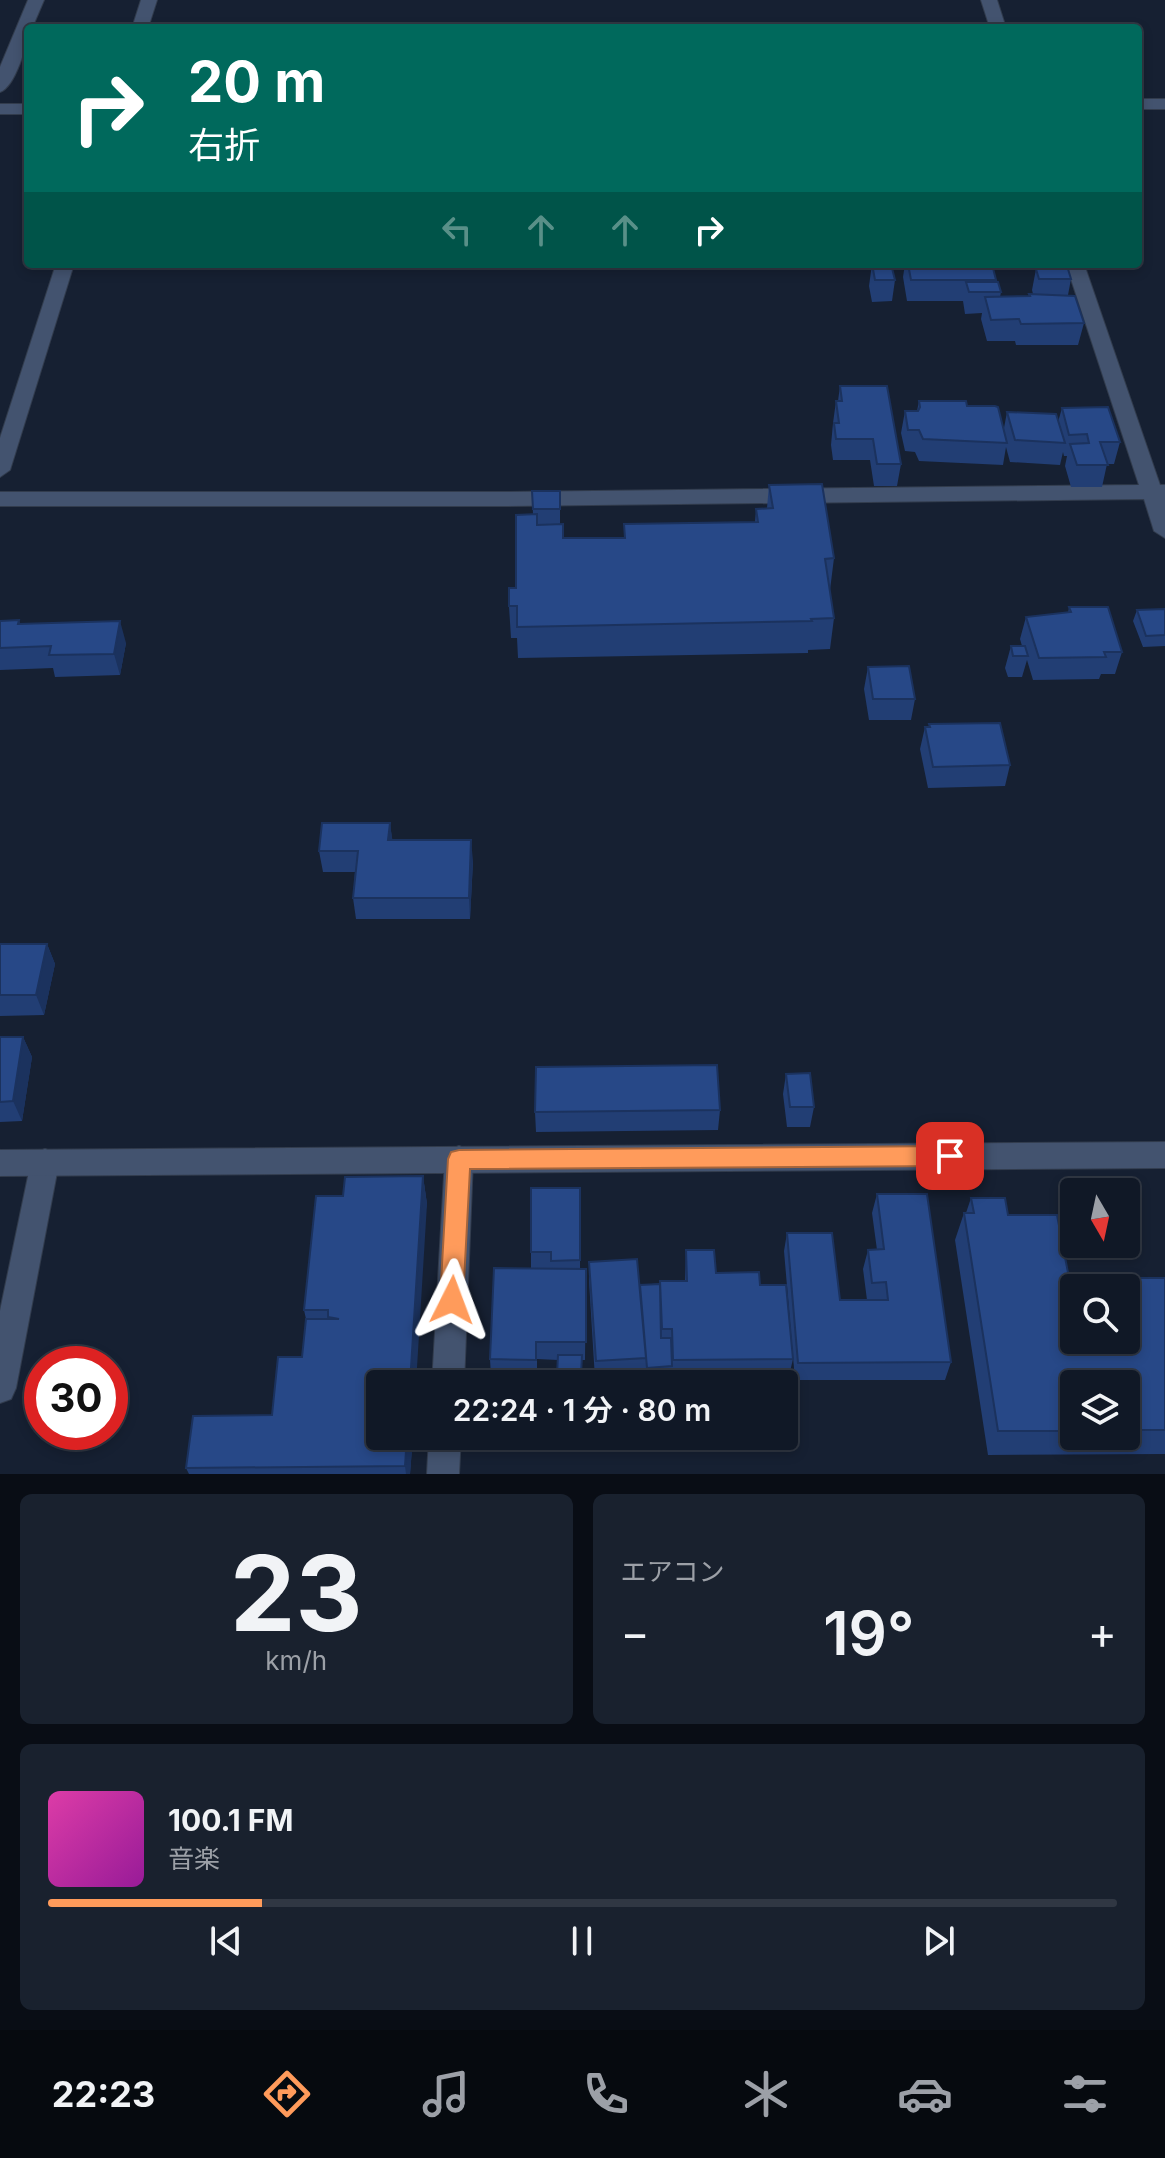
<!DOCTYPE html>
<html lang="ja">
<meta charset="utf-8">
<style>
:root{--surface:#101826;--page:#19212e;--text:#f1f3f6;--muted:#9ca0a7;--line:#303743;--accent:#ff9b5b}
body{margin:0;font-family:Inter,"Noto Sans JP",sans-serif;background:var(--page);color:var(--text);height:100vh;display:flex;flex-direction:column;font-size:30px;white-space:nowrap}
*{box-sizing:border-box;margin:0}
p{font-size:26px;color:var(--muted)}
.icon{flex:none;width:44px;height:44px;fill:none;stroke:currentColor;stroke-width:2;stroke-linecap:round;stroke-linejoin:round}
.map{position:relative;height:1474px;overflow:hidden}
.details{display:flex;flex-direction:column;gap:20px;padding:20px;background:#090d15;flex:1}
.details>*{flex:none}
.banner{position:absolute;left:24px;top:24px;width:1118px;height:244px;border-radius:8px;box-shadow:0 4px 12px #0003,0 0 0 2px var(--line);background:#00695c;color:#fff;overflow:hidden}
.needle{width:52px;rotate:171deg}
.buttons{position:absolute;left:1060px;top:1178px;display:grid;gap:16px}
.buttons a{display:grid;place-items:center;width:80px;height:80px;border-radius:8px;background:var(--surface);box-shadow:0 4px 12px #0003,0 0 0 2px var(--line);font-size:40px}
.speed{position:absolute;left:24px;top:1346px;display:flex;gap:16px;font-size:40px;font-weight:700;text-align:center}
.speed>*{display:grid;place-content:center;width:104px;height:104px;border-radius:50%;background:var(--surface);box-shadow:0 4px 12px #0003,0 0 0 2px var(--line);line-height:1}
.speed .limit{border:12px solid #d22;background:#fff;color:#111}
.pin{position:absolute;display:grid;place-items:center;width:68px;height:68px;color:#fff;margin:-34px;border-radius:16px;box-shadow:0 4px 12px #0006}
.me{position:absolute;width:88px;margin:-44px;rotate:3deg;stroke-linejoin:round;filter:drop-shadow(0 0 6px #0008)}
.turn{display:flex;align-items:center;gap:28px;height:168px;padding:0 32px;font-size:36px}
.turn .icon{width:104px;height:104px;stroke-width:2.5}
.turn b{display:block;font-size:56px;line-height:68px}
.lanes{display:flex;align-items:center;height:76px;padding:0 32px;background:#0003;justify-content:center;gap:40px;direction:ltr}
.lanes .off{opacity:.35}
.big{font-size:60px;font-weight:600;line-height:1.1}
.details .card{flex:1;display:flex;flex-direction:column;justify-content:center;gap:12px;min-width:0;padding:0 28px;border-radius:12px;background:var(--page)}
.details .dial{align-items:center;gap:0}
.dial b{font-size:104px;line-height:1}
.song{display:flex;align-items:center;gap:24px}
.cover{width:96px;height:96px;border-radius:12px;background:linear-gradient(135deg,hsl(320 70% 55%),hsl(300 70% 35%))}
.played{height:8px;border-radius:4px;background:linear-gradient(90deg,var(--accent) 20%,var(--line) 20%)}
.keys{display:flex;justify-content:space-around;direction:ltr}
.heat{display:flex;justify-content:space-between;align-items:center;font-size:44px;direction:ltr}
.details .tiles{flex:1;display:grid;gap:20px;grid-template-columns:1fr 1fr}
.card:last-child{grid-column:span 2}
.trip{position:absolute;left:366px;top:1370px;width:432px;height:80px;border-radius:8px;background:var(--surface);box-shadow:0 4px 12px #0003,0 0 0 2px var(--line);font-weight:600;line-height:80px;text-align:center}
.tabs{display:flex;height:128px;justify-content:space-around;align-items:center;background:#060a0f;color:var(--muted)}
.tabs .icon{width:56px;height:56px}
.tabs .active{color:var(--accent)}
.tabs b{font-size:36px;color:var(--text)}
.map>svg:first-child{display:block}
</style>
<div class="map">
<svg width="1165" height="1474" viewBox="0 0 1165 1474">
<rect width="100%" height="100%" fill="#162032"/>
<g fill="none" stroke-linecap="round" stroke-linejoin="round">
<defs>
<path id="minor" d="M28,0h16l-12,28h-4c0,16 -13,59 -28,64v-25z
M141,0h16l-9,28h-16z
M981,0h16l9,28h-16z
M1138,99h27v10h-27z
M0,104h28v10h-28z
M56,264h18l-64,206 -10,7v-39z
M1066,264h18l76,221h5v53l-11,-7 -10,-32 -645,7h-499v-14h499l640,-7z
M459,1146l10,4 4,9 -9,225h-32l13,-225 4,-9z
M45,1149l10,4 4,9 -43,226 -5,11 -11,4v-92l31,-149 4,-9z
M429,1436h32l-2,38h-32z"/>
<path id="tertiary" d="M1165,1142v26l-1165,8v-26z"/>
</defs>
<use href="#minor" stroke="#323c4d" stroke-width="2"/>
<use href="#tertiary" stroke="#323c4d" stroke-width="2"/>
<use href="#minor" fill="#43536f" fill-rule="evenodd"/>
<use href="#tertiary" fill="#43536f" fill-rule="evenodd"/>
</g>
<path fill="#223e74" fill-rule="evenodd" d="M872,264l23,16 -3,21 -20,1 -3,-16z
M905,264h87l4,18 5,10 -1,5 29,-1v-2h4l-1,-4 4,-21 35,10 -3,16 16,28 -6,22h-62l-1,-4h-28l-6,-22 1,-6 -17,1 -2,-13h-56l-4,-24z
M840,386l61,78 -4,22h-23l-4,-26h-37l-2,-15 2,-22 3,-22h2z
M919,401l48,5 37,22 3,-16 51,10 4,-14 58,34 -6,22h-7l-5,23h-31l-6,-21 2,-10h-3l-1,-4 -3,13 -50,-3 -4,-15 -3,18 -84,-4 -4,-9 -10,-1 -4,-18 4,-22h12z
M769,485l65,73 -4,32 4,28 -4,31 -22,1v3l-290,5 -1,-20h-6l-2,-32 7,-18 17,-74 -1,-23h28v33l3,14h61v-14l131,-2 1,-13 11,-1z
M1069,607l53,45 -7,22h-14l-2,5 -66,1 -6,-20 -5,17h-14l-3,-9 6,-22h11l-2,-7 6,-22 42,-4z
M1165,609v37l-22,1 -10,-26 4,-11z
M19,620l1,4 106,19 -6,32 -65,2 -2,-9 -53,2v-49z
M868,667l47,32 -4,21h-42l-5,-31z
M929,724l81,41 -5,21 -77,2 -8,-39 5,-22h4z
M390,823l2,17 81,21 -3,58h-114l-3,-21 2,-26h-32l-4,-21z
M0,944h47l8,20 -11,51 -44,1z
M0,1037h23l9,20 -10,64 -22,1z
M786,1074l28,33 -4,20h-23l-4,-33z
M720,1110l-2,20 -182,2 -1,-20z
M423,1176l4,28 -47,232h33l-3,38h-221l-3,-6 86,-53 30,-58 4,-38 -2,-9 39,-114z
M580,1188v81h6l-1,91h-3l-1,24h-23v-24l-21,-1v19l-46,-2 -1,-17 41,-91v-16z
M877,1194l74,168 -6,18h-150l-11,-129 3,-18 53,67h27l-4,-31 5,-19h9l-5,-37z
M971,1198l37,17 61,63h96v176l-177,1 -33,-215 9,-27h2zM1074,1384h52v52h-52z
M686,1250l30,23 44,12 33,74 -4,17 -118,1v-2l-25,2 -1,-7v6l-50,3 -6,-98v-19l51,23 45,-4z"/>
<path fill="#1b325e" d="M120,621l6,22 -6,32 -6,-21z
M390,823l3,21 -5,-4z
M471,840l2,21 -3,58 -1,-21z
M47,944l8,20 -11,51 -8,-20z
M23,1037l9,20 -10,64 -9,-20z
M423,1176l4,28 -11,180h-6z
M407,1436h6l-3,38h-4l-1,-8z"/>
<path fill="#274887" stroke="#1b325e" stroke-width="2" fill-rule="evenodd" d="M872,264h19l4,16h-20z
M908,264h84l4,16h-85z
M1036,269h32l3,10h-32z
M966,282h32l3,10h-32z
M1029,294l46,2 9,27 -63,1 -2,-5 -28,1 -6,-23 45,-1z
M840,386h47l14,78h-24l-4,-25h-37l-2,-16h5l-3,-22h6z
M919,401h47l1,5h28l3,1 9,36 -84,-4 -4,-9h-11l-3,-19h13l2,-4z
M1108,407l12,35h-20l8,23h-31l-7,-21 19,-1 -2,-9 -18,1 -7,-27z
M1007,412l49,2 9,29 -50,-3z
M822,484l12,74 -9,1 9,59 -23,1 1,2 -295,6v-21h-8v-18h7v-73l21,-1v11l26,-1v14h62l-1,-14 134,-2 -2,-13 17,-1 -4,-23z
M532,491h28v18h-27z
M1069,607h39l14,45h-18l2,5 -67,1 -13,-41 45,-5z
M1165,609v26l-19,1 -9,-26z
M19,620l-1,4 102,-3 -6,33 -65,1 2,-9 -51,2v-27z
M1011,646h14l3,10h-15z
M909,666l6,33h-42l-5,-32z
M1000,723l10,42 -77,2 -8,-40h5l-1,-3z
M322,823h68l-2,17h83l-2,58h-116l5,-47h-39z
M0,944h47l-11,51h-36z
M0,1037h23l-10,64 -13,1z
M717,1065l3,45 -185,2 1,-45z
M810,1073l4,34h-24l-4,-33z
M423,1176l-13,208h-30v52h27l-2,30 -219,2 7,-52 79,-1 6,-58h24l4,-38h33l-11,-2v-7h-24l12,-114h27l2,-19z
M531,1188h49v72l-29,1v-9h-20z
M877,1194h50l24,168 -153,1 -11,-130h45l8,67h48l-2,-18 -14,1 -4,-33 16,-1z
M971,1198h34l3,17h49l12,63h96v152h-39v-46h-52v47h-76l-34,-218h10zM1074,1288h52v52h-52z
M686,1250h28l2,23 43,-1 1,13h26l7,74 -120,1 -1,-31h-10l-2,-48h27z
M637,1259l9,99 -50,3 -7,-99z
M494,1268l92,1v73h-50v18l-46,-1z
M660,1284l1,54h10l1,28 -25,2 -7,-83z
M558,1355h24l-1,20h-24z"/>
<path fill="#ff9b5b" stroke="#a6653b" stroke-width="2" d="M950,1146l8,3 3,7 -3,7 -8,3 -480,3 -7,131 -3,8 -8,3 -8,-3 -4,-8 8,-141 3,-7 8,-2z"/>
</svg>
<div class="buttons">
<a><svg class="needle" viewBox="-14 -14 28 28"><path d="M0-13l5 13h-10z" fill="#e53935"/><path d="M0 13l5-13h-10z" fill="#9ca0a7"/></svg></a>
<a><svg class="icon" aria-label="search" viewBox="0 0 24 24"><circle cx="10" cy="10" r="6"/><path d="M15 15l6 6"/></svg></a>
<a><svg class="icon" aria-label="layers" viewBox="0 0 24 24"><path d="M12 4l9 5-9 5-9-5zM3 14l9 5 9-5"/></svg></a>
</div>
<div class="speed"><div class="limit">30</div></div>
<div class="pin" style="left:950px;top:1156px;background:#d93025"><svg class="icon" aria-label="arrive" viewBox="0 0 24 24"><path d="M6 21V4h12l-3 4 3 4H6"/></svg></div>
<svg class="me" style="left:452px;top:1300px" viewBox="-20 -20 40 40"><path d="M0-17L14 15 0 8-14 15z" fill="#ff9b5b" stroke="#fff" stroke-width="4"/></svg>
<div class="trip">22:24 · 1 分 · 80 m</div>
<div class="banner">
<div class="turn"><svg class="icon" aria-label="right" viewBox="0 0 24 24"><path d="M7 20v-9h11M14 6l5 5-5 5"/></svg><div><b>20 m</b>右折</div></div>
<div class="lanes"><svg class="icon off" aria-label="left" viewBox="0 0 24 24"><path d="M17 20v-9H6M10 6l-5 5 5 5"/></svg><svg class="icon off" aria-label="ahead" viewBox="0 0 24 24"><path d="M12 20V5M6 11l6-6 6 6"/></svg><svg class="icon off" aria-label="ahead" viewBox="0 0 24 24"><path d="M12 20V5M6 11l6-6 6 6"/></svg><svg class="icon" aria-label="right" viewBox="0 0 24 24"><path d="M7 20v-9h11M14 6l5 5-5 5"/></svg></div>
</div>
</div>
<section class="details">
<div class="tiles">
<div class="card dial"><b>23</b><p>km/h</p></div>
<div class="card"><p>エアコン</p>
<div class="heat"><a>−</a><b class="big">19°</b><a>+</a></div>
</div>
<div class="card">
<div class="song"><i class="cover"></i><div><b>100.1 FM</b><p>音楽</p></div></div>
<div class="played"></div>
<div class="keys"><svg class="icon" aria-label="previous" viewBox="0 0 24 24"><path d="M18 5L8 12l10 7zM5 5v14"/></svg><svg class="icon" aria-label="pause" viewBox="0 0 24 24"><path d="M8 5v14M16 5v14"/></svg><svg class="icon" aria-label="next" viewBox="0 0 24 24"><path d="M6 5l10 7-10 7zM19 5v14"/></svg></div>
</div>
</div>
</section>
<nav class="tabs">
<b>22:23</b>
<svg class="icon active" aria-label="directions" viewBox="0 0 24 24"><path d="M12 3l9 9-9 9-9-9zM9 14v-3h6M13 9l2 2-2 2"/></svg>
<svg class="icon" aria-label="music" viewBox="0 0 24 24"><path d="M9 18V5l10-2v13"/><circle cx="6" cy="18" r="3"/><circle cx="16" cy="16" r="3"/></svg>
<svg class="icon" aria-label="phone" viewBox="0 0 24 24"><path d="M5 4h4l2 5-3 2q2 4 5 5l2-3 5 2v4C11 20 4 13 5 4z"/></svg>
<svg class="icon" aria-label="climate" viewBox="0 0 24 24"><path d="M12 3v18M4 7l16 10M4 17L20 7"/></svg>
<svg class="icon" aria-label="car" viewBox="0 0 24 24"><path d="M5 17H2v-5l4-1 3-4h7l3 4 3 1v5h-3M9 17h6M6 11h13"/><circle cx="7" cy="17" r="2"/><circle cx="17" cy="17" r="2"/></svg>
<svg class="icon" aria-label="filters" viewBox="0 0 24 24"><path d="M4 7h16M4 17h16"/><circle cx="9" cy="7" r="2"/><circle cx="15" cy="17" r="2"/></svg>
</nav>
